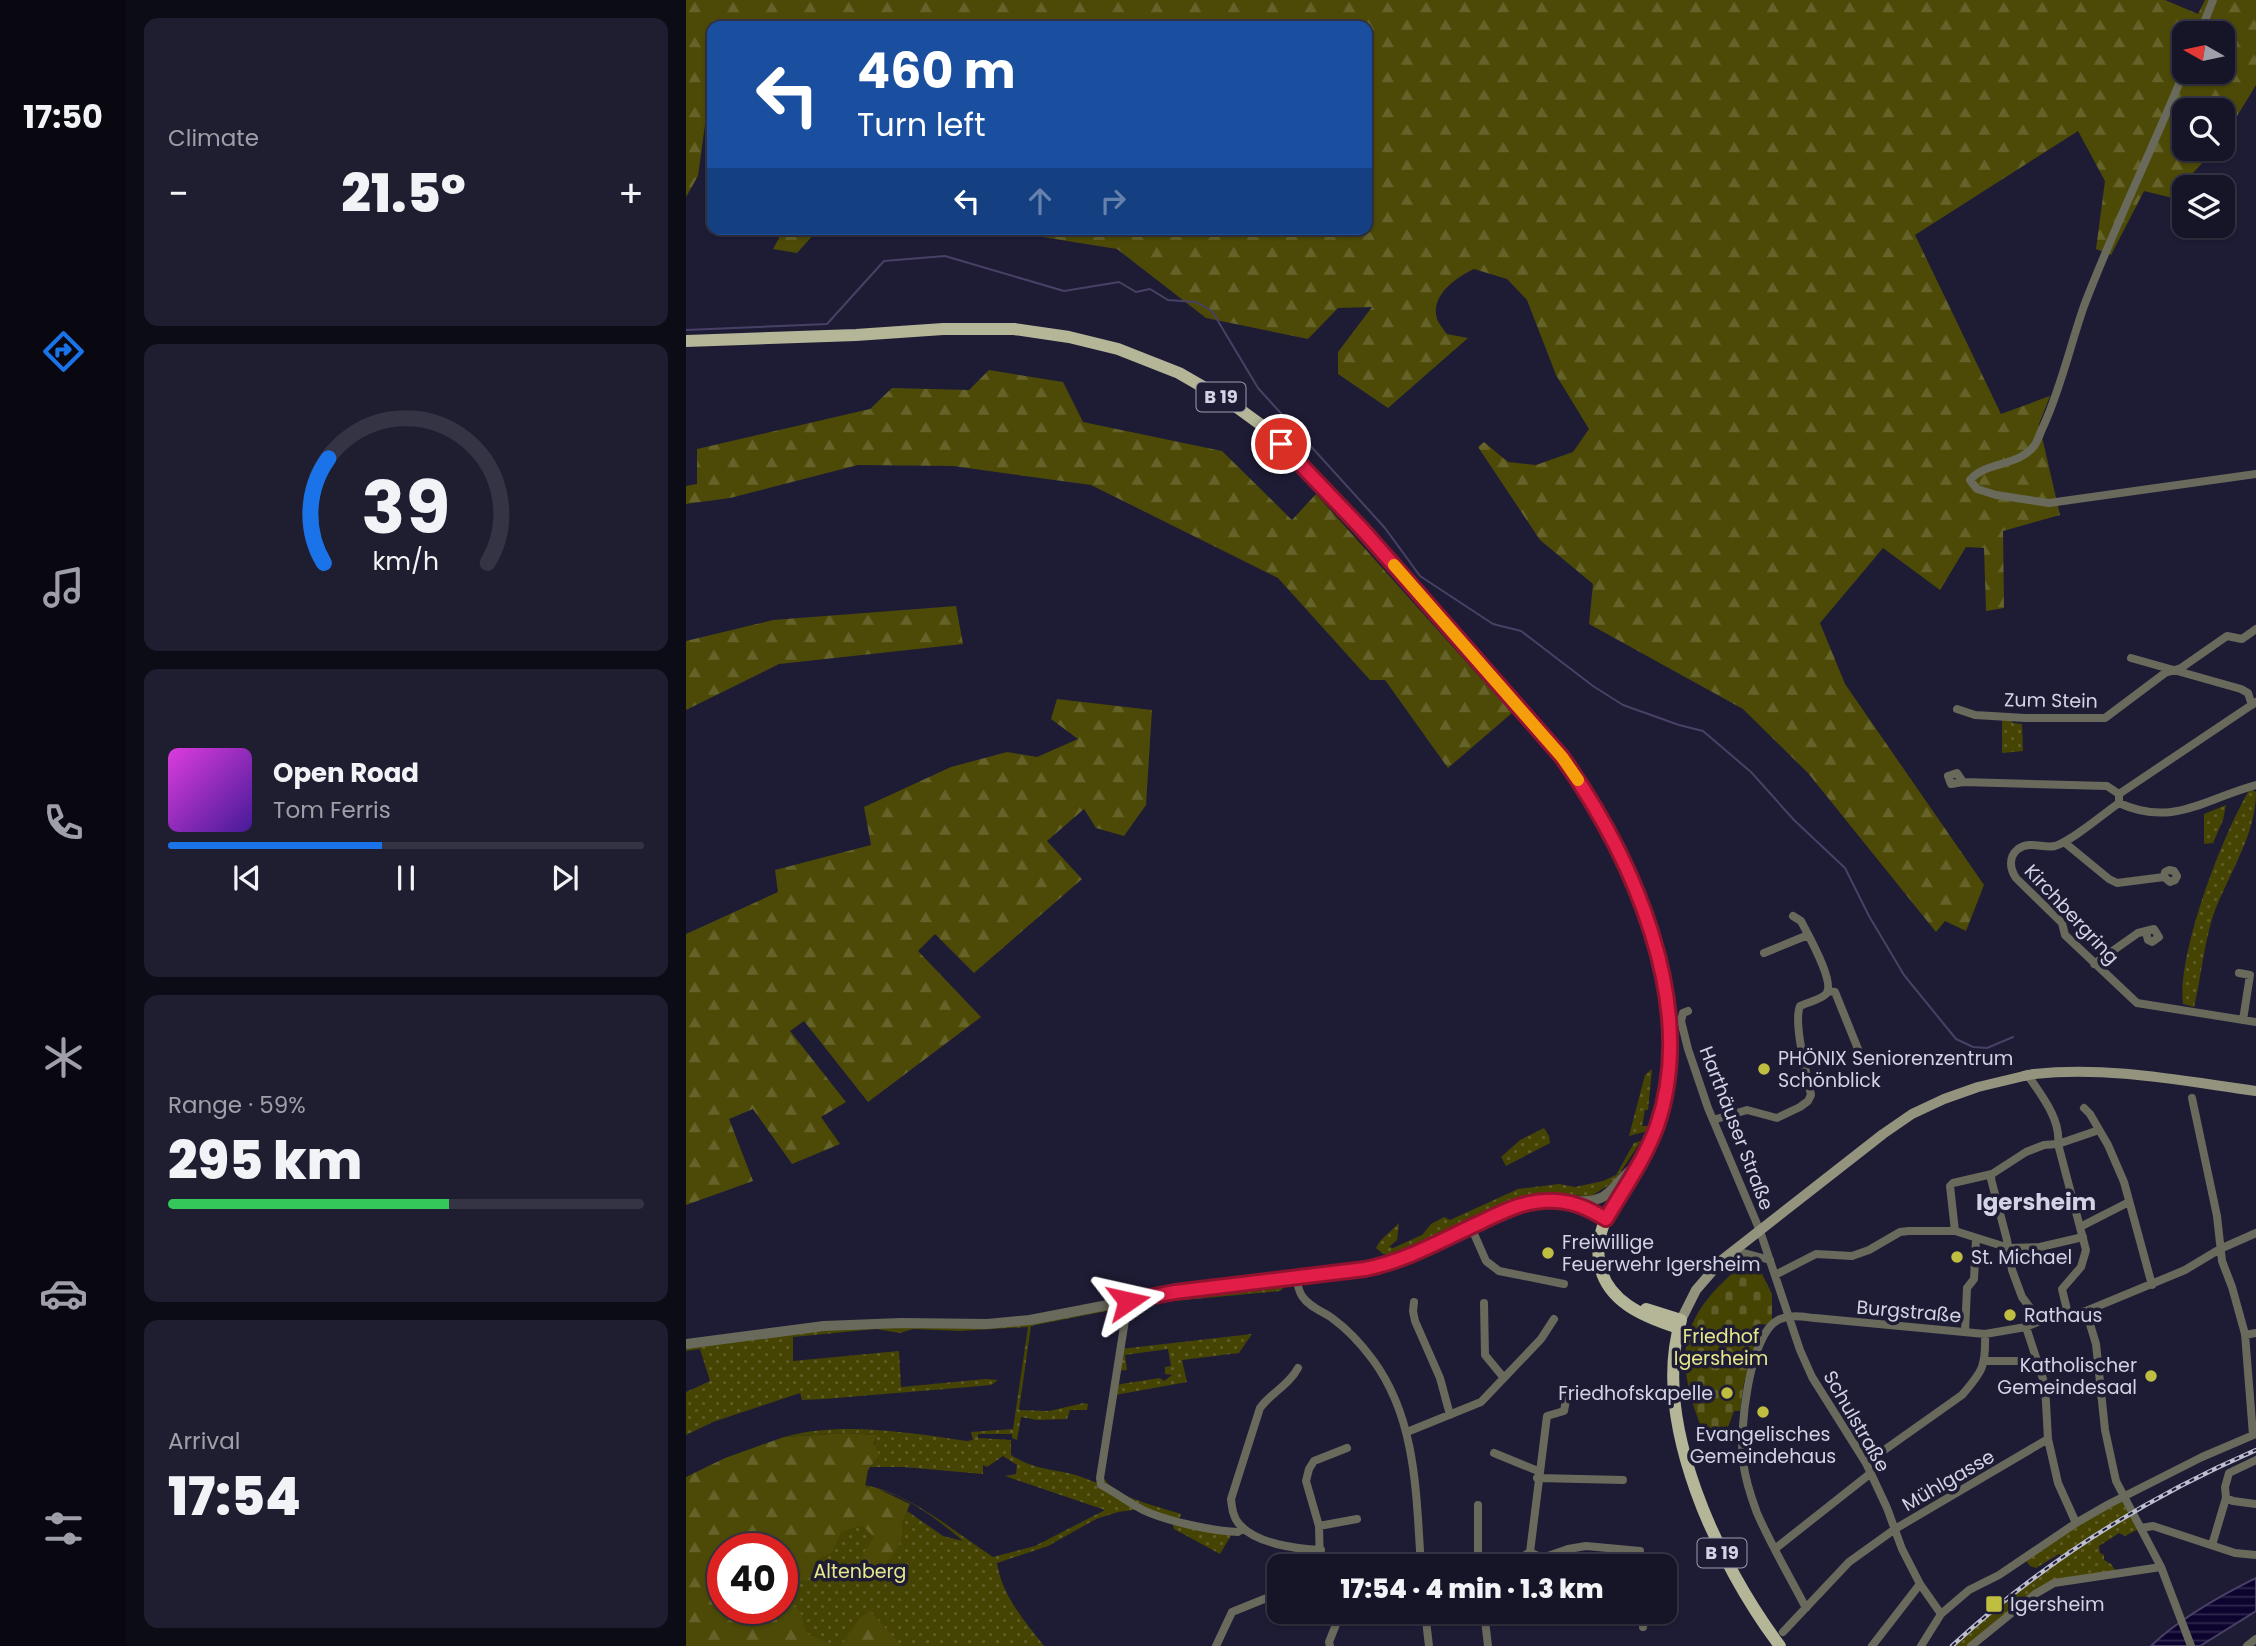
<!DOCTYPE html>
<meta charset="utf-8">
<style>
:root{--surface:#161528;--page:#1f1e30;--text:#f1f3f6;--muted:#9e9fa8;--line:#353445;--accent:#1a73e8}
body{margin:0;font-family:Poppins,sans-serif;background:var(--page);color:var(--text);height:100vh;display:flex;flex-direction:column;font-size:26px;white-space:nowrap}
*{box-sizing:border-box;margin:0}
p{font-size:23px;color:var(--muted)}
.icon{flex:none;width:38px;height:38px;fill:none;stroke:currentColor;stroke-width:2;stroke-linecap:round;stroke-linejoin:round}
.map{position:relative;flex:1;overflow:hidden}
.drawer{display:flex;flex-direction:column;gap:18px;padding:18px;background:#0c0c16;width:560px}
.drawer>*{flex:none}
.top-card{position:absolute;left:21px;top:21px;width:665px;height:214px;border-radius:14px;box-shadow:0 2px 5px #0004,0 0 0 2px var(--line);background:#1a4fa0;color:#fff;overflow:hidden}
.needle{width:46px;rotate:279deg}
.fabs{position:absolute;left:1486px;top:21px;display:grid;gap:14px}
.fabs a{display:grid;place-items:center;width:63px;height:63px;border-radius:14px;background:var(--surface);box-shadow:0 2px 5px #0004,0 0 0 2px var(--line);font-size:35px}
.speed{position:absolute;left:21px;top:1533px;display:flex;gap:14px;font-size:35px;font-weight:700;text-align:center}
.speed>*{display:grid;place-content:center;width:91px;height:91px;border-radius:50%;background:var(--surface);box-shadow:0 2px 5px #0004,0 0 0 2px var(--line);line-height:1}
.speed .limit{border:10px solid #d22;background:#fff;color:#111}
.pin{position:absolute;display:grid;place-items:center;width:60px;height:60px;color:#fff;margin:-30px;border:4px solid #fff;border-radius:50%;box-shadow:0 2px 7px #0007}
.me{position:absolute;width:77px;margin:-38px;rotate:79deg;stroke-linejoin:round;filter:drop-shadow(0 0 5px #0008)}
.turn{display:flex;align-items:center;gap:24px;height:147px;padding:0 35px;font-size:32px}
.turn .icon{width:91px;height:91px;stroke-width:2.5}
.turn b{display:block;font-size:49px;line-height:60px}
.lanes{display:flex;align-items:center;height:66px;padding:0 35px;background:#0003;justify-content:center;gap:35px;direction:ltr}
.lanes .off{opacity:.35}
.big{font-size:52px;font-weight:800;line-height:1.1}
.drawer .widget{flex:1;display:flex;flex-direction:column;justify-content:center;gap:10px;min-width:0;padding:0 24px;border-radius:14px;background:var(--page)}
.drawer .dial{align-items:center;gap:0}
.dial svg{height:182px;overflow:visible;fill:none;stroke:var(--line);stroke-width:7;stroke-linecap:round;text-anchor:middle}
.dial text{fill:var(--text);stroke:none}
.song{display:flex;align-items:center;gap:21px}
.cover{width:84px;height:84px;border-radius:10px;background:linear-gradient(135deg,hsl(300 70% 55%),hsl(260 70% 35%))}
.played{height:7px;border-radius:4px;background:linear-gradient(90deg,var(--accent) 45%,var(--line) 45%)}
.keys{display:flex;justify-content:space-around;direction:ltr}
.heat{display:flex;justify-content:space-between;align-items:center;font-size:38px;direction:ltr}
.charge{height:10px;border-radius:5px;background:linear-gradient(90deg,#34c759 59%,var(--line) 0)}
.trip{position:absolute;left:581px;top:1554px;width:410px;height:70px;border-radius:14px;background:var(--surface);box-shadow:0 2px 5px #0004,0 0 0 2px var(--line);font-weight:800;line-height:70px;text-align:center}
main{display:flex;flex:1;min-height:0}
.dock{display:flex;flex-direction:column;width:126px;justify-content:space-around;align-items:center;background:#090810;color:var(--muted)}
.dock .icon{width:49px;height:49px}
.dock .selected{color:var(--accent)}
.dock b{font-size:32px;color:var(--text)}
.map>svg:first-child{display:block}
</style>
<main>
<nav class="dock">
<b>17:50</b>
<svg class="icon selected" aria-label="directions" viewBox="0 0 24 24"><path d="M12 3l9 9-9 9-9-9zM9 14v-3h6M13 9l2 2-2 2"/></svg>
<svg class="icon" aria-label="music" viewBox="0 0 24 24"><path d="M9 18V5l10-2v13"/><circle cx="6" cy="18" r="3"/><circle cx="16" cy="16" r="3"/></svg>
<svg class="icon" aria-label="phone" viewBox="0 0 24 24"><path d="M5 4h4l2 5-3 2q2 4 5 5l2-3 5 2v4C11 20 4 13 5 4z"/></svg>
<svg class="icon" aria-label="climate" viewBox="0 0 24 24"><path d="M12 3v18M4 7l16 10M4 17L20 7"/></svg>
<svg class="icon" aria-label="car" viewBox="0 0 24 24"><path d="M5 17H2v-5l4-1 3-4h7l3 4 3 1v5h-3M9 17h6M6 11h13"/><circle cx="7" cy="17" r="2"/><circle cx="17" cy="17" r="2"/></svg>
<svg class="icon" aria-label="filters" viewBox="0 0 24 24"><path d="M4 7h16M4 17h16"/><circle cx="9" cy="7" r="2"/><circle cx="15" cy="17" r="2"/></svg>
</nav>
<section class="drawer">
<div class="widget"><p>Climate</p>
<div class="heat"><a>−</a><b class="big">21.5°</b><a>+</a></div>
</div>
<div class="widget dial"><svg viewBox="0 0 100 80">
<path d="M14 69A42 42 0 1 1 86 69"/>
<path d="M14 69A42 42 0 0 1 16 23" stroke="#1a73e8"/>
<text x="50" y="56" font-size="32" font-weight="700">39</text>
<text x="50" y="72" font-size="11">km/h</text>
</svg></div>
<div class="widget">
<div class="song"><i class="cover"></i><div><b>Open Road</b><p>Tom Ferris</p></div></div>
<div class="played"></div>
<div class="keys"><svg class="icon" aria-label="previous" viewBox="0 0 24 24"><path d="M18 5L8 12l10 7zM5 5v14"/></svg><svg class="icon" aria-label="pause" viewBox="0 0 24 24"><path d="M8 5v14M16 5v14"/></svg><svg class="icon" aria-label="next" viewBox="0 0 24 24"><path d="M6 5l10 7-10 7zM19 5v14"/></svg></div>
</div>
<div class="widget"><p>Range · 59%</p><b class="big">295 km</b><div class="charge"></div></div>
<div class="widget"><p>Arrival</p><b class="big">17:54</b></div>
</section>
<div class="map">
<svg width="1570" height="1646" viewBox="0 0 1570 1646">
<defs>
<pattern id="grass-dots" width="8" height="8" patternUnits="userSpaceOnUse" patternTransform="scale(1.75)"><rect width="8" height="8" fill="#464403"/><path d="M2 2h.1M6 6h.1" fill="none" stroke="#605e28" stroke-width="1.8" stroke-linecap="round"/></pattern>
<pattern id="forest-firs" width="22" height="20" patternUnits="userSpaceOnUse" patternTransform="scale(1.75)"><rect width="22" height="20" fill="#4c4a06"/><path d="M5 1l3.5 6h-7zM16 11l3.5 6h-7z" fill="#65632a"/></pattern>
<pattern id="cemetery-stones" width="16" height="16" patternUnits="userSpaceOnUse" patternTransform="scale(1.75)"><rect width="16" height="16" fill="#464403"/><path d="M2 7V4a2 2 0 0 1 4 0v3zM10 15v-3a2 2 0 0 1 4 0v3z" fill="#605e28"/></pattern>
<pattern id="water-rules" width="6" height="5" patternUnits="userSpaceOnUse" patternTransform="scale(1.75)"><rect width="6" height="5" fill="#0d032f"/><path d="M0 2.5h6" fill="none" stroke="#2f274d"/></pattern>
</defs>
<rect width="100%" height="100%" fill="#1e1c35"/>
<path fill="url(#grass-dots)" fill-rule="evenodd" d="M1316,717l8,2 3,4 9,1 1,27 -21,2z
M1564,789l6,3c0,44 -29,84 -43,124 -9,28 -12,62 -19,91l-11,-3c-6,-51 40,-171 67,-215z
M1540,805l-3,15 -10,23 -9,1v-30z
M966,1069l-4,41h-3l-3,16h8l5,3 -26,7 16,-61z
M858,1128l5,8 1,7 -44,23 -5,-9 19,-17z
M955,1141l-27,41 -23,14 -52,-1 -33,7 -64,29 -27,15 -23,9 -9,-1 -7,-6 4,-7 19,-18 -2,17 -8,7 4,1 29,-13 9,-11 13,-7 6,3 68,-31 41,-5 16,3 28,-6 13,-6 18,-32z
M610,1276l-16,15 -138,13 -11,6 -11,39 132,-15 -13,19 -57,7 5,22 -72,13 -12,81c8,21 58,31 78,38l-2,6 54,12 -13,22 -46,-25 -3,-10 -30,-10 -23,3 -22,7 -48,27 -51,17c5,33 27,57 47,83h-358v-163l211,21 46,32 20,5c-27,-23 -62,-50 -98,-54v-2c48,10 88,46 128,72l42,-11 70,-36 -100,-34 11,-2 1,-9 -14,-9 -16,11 -4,-2v9l-80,-7h-32l5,-32 -29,-2 -63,4c59,-16 124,-4 183,4l6,-1 -2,-8 42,-3 15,-102 -68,4 -47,-2 -13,4 -24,-4 -83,8v24l106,-10 2,36 85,-8 12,1 -7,5 -22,2 -145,12 -22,1 -2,-7 -87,29 -27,13v-43l24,-11 -10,-32 -14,2v-7l88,-12 213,-8zM441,1307l-11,64 11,-1 -2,-15 43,-6 3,17 -6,1v7l7,1 -8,6 -4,-3 -39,6 -8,4 -13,96c-11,-4 -24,-10 -37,-12 -19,-3 -35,-6 -52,-17v-15l-33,-2v-4h34v4l5,2 4,-23 16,3 30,-1 3,-9h17l1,-6 -4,-1 -35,8 -30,-1 12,-84zM37,1549h59v59h-59z
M1434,1498l21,30 -16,8 -6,-3 -20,13 1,7 4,2v5l7,4 6,9 -63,10 -83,63h-19l46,-41 63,-49 -2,-2 -23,14 -6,-2 -6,-8z"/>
<path fill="url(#forest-firs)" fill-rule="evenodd" d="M0,0h1479l33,14 7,-14h51v85l-33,54 -1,-29h-38v39h31l-22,24 4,14h-13v9l-7,3 -33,-8 -33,64 -15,-6 9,-68 -27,-50 -163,104 86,179 49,-18 -11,28 21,91 -57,16 1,77 -18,3 -2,-63 -18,-1 -26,43 -57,-42 -63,75 25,61 139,201 -18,46 -21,-10 -9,11 -128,-159 -65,-64 -154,-85 4,-40 -53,-44 -62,-93 6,-5 24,20 28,3 37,-13 16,-23 -33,-54 -29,-75 -20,-21 -33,-10c-19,9 -44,27 -37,50 2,5 7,11 10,15l21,4 -80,70 -50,-34v-22l34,-45 -34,1 -30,31 -102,-21 -89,-69 -125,-20h375v-203h-655v48l-14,102 -12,21zM1498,33h38v39h-38z
M98,229h66l-6,6 -28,-3 -19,21 -24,-4z
M303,370l74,12 20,40 139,29 70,69 24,-26 196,219 -64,55 -63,-88h-15l-92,-102 -187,-93 -138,-19 -95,-1 -128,33 -44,6v-18l11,-2v-35l173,-40 22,-21 77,2z
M270,606l7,38 -184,20 -93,46v-69l87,-21z
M371,699l95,11 -6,95 -22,31 -28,-8 -12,-19 -37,32 35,38 -108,94 -39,-39 -17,17 63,66 -113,85 -64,-81 -14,10 56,71 -25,15 19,27 -48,20 -39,-55 -24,10 24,62 -67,24v-271l92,-42 -3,-22 96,-25 -7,-38 87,-40 56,-15 30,5 41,-18 -27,-20z
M161,1433l30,2 -3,8 5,12 -11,15 -3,17 11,1 34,16 -8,18 -1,20 -24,35 -7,-2 -8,-14 1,-7 11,-17 -12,-12 -21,7 -9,21c-15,3 -19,10 -21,25l-23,7 -3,14 15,12 6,22 28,13h-148v-169l39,-19 59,-21zM37,1549h59v59h-59z
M184,1611l32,35h-62l20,-28z"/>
<path fill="url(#cemetery-stones)" d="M1059,1263l15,7 12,24v31l-14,-1 -4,6v5l10,3 -20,44 -4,29h-6l-6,16 -24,7c-32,-77 -26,-118 41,-171z"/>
<path fill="url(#water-rules)" stroke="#484165" stroke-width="2" d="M1570,1578v33l-56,35h-49c29,-28 69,-50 105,-68z"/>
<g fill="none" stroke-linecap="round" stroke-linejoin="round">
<path stroke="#484165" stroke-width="2" d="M0,330l141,-6 57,-63 61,-5 119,35 55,-9 17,10 14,-3 18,11 28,2 16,9 46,77 127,140 35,48 73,48 28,7 72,55 30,19 56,20 24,6 48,41 43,48 51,48 24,48 35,59 52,64 17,8 14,1 26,-11"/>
<path stroke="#696a5c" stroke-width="8" d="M1514,33l13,-33
M1498,72c-32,78 -70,155 -100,234 -14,40 -23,82 -41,121 -3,6 -5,14 -9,19 -16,21 -48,15 -64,34l7,9 19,6 53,8 207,-29
M1445,658l110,31 7,4 4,12
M1271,709l18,6 50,3h80l60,-45 16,-5 46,-32 15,3 14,-10
M1277,782l-12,2 -3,-8 9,-3 6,9 144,4 12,8v9
M1570,785c-50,13 -83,43 -137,18 -16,11 -47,38 -64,43 -12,3 -25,-6 -37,3 -10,8 -8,20 -2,29l46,45 3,12 72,68 119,19
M1433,794l137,-92
M1378,842l45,37 8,4 47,-6 1,-5 4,-2 5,1 3,5 -2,4 -5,2 -6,-5
M1078,953l44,-18
M1408,964l44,-31 16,-4 5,8 -7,5 -4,-2 -2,-8
M1553,973l11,2 -7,45
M1142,991l7,1 23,57
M1002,1011l-5,2 -2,8 7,28 20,59 52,123 40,119 12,27 54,86 21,45 15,41 18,35 21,30
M1341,1074c14,21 34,45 31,70l28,106 -5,17 -19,22 6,25
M1506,1098l25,118 5,45 10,26 13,47 8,101
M1398,1108l6,6 18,31 16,37 28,103
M1027,1120l34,-10 30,8 23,-11 8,-6 3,-6c-4,-20 -18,-72 -11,-89 8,-4 20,-6 26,-12 10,-11 -18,-59 -25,-73l-8,-5
M1306,1174l-1,5 16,61 5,30 10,27 18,24
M785,1227l15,34 13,10 65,13
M1394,1227l49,-25
M1269,1231l-5,-45 3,-3 39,-9 34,-22 18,-7 14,-1 41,-14
M1043,1256l15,-3 26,7
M1089,1275l41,-21 36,2 17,-6 31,-18 9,-1h46l54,17 31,-1 43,-10
M610,1276c1,7 2,14 6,20 7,11 20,15 30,22 15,11 30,27 41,42 44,60 43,135 48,206
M442,1301l-28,177 1,7c14,7 28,18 42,25 23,11 69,21 95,22l5,-4
M728,1302l-1,9 2,10 25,57 10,37
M798,1303l1,52 19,23
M1400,1311l10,33 9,86 11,51 45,86 30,79
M1340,1327l19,58 3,54 10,44 18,40
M1279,1332l2,-44 7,-9 2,-40
M1559,1335l11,-2
M1300,1361h51
M612,1368c-9,17 -27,25 -38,40l-29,91c1,9 2,19 9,26 17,19 57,24 81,25
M721,1432l74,-30 60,-63 13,-20
M808,1453l44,18
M1180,1463l96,-68c21,-24 24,-29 23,-61
M851,1478l86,2
M1540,1498l7,3 23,3
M633,1526l38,-7
M1455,1528l12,-2 82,27 21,2
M1526,1545l14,-47 -1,-11 4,-14 27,-13
M1090,1548l95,-75
M844,1552l12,6 26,-9 18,-3 54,5
M634,1566l-1,-40 -13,-45 3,-12 5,-8 33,-13
M792,1566v-61
M822,1566l22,-14 17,-136 17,-5 4,-22
M1120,1608c-16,-31 -35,-63 -49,-95 -6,-16 -12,-35 -14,-52 -4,-30 6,-126 35,-141 11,-6 25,-3 37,-2l170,16 41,-7 16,-7 44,-9 99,-41 35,-21 36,-16
M739,1612l4,34
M798,1612l4,34
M915,1612l44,4 -2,11
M1097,1632l66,-70 46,-33 153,-90
M530,1646l16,-34 47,-19
M644,1646l-1,-4 12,-30
M1186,1646l48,-62
M1235,1646l20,-32 28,-24 30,-15 77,-52 33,-19 93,-47 54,-23
M1285,1646l64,-52 19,-11 107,-16
M1561,1646l9,-7"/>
<path stroke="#696a5c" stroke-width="10" d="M892,1201c33,2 33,-15 55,-33
M0,1344l138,-18 77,-3 86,1 43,-4 145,-28 190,-23 35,-9 103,-49 28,-9h37l22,7 16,9"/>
<path stroke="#94947e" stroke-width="10" d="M1348,1074c75,-8 148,7 222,17
M995,1320l15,-30 26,-30 161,-126 29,-20 32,-15 34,-12 46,-11"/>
<path stroke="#b5b598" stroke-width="12" d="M0,341l170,-6 87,-6h71l55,8 49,12 61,24 52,30 33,24 98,102 200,228c74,105 145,267 85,393 -16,35 -54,68 -48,110 5,41 45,57 80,68
M960,1309l35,11c-31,102 38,245 99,326"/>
<defs>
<path id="rail" d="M1266,1646c90,-83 191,-147 304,-196"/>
</defs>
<use href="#rail" stroke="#bdbed0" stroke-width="4.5"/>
<use href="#rail" stroke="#1e1c35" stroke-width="2" stroke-dasharray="5" stroke-linecap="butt"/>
<path stroke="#94947e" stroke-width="10" d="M1338,1076l10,-2"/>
</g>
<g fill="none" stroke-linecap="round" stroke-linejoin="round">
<defs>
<path id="route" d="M442,1301l47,-9 190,-23c41,-8 77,-29 114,-46 25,-12 48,-24 77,-22 19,1 33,8 50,18 18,-31 39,-60 51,-93 42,-122 -25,-270 -95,-369l-200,-228 -81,-85"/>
</defs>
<use href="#route" stroke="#92132f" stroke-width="18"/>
<use href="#route" stroke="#e11d48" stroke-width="12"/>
<path stroke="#f59e0b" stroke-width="12" d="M708,565l168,192 16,23"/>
</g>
<g fill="#c0be40" stroke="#1e1c35" stroke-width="2.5">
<circle cx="1078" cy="1069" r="7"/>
<circle cx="862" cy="1253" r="7"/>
<circle cx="1271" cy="1257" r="7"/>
<circle cx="1324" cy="1315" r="7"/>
<circle cx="1465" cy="1376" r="7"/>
<circle cx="1041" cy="1393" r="7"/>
<circle cx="1077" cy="1412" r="7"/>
<rect x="1299" y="1595" width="18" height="18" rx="3.5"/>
</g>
<g text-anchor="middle" stroke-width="7" stroke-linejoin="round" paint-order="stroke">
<g fill="#1e1c35" stroke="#9c9cb0" stroke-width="2">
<rect x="510.5" y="382.5" width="49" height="29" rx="5"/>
<rect x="1011.5" y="1538.5" width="49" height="29" rx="5"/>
</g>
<g font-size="18" font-weight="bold" fill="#d2d3e4">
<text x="535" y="403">B 19</text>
<text x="1036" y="1559">B 19</text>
</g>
<g font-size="19" fill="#d2d3e4" stroke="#1e1c35">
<text transform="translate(1365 700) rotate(1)" y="7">Zum Stein</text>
<text transform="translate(1386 914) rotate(47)" y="7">Kirchbergring</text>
<text transform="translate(1051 1128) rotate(69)" y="7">Harthäuser Straße</text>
<text transform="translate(1223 1311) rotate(5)" y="7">Burgstraße</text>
<text transform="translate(1171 1421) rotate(60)" y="7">Schulstraße</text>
<text transform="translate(1262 1480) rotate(-30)" y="7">Mühlgasse</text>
</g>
<g font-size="19" fill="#d2d3e4" stroke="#1e1c35" text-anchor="start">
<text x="1092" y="1065">PHÖNIX Seniorenzentrum<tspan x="1092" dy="22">Schönblick</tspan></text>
<text x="876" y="1249">Freiwillige<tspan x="876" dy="22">Feuerwehr Igersheim</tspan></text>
<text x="1285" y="1264">St. Michael</text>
<text x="1338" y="1322">Rathaus</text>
<text x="1451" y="1372" text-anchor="end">Katholischer<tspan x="1451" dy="22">Gemeindesaal</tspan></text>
<text x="1027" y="1400" text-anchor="end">Friedhofskapelle</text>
<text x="1077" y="1441" text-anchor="middle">Evangelisches<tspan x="1077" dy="22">Gemeindehaus</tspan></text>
<text x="1324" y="1611">Igersheim</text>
</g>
<g font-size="19" fill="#e7e78c" stroke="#1e1c35">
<text x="1035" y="1343">Friedhof<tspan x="1035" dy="22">Igersheim</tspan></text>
<text x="174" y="1578">Altenberg</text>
</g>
<g font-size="23" font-weight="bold" fill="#d2d3e4" stroke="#1e1c35">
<text x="1350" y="1210">Igersheim</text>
</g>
</g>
</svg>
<div class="fabs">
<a><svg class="needle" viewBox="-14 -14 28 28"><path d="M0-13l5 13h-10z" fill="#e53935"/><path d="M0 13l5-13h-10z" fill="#9e9fa8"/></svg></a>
<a><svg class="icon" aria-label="search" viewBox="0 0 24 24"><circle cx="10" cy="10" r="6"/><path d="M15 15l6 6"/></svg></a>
<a><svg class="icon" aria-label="layers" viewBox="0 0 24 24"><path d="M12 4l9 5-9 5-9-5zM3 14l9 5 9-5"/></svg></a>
</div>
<div class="speed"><div class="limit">40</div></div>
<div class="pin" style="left:595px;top:444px;background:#d93025"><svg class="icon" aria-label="arrive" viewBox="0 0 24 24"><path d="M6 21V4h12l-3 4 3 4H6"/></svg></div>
<svg class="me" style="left:442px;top:1301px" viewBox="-20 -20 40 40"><path d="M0-17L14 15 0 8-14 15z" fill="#e11d48" stroke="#fff" stroke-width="4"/></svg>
<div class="trip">17:54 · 4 min · 1.3 km</div>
<div class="top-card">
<div class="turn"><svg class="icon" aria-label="left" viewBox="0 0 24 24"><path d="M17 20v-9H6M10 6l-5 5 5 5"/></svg><div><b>460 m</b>Turn left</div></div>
<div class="lanes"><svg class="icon" aria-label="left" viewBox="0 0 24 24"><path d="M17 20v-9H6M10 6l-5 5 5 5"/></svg><svg class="icon off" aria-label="ahead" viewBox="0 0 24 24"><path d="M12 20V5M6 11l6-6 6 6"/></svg><svg class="icon off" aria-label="right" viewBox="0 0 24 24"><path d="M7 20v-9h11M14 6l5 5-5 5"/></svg></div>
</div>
</div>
</main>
